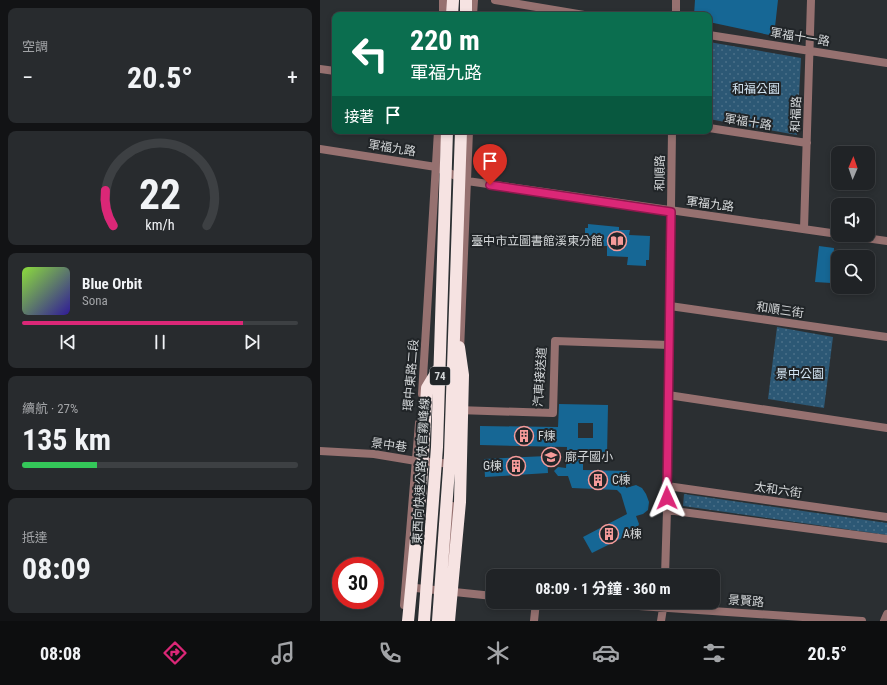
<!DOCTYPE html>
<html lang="zh-TW">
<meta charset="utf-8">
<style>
:root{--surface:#202326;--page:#282b2e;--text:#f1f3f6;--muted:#a2a4a7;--line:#3d4043;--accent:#db2777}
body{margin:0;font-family:"Roboto Condensed","Noto Sans TC",sans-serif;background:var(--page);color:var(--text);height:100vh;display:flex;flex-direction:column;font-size:15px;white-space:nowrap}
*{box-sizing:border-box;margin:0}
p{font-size:13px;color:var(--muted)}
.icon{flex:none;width:22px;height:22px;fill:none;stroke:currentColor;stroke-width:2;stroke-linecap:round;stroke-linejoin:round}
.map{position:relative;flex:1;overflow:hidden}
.drawer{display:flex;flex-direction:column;gap:8px;padding:8px;background:#121315;width:320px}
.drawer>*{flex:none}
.guide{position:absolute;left:12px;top:12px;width:380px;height:122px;border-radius:8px;box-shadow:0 2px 6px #0003,0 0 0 1px var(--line);background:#0b6e4f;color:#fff;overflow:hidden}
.needle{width:26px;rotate:2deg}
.fabs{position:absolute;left:511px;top:146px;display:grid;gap:8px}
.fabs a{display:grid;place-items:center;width:44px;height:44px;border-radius:8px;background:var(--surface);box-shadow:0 2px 6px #0003,0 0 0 1px var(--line);font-size:20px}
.speed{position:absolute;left:12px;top:557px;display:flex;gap:8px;font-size:20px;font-weight:700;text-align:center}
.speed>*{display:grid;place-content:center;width:52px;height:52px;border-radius:50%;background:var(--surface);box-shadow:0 2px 6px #0003,0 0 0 1px var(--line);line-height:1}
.speed .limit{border:6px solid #d22;background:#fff;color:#111}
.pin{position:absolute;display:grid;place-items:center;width:34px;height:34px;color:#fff;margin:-41px -17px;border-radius:50% 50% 50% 0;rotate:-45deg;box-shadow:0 0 4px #0007}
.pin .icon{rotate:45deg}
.me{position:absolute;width:44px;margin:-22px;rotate:359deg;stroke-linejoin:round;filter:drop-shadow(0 0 3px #0008)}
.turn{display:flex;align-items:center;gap:14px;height:84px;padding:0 12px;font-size:18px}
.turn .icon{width:52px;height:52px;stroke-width:2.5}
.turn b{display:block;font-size:28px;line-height:34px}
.then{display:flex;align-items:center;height:38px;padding:0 12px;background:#0003;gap:8px;font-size:15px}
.big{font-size:30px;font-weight:700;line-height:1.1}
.drawer .card{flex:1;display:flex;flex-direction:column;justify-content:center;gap:6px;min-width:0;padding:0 14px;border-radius:8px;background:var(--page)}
.drawer .dial{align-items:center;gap:0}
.dial svg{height:104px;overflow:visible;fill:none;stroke:var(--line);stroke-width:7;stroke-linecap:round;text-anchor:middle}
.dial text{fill:var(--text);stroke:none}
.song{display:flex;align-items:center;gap:12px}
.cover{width:48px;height:48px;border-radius:6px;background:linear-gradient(135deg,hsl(90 70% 55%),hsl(250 70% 35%))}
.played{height:4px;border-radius:2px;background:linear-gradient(90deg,var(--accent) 80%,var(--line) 80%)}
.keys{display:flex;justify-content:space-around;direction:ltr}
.heat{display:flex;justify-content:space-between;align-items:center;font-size:22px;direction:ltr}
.charge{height:6px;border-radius:3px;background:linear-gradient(90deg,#34c759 27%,var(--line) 0)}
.trip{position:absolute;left:166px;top:569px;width:234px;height:40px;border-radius:8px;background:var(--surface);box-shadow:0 2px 6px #0003,0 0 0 1px var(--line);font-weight:700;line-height:40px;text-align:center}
.tab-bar{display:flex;height:64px;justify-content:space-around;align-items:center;background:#0d0e0f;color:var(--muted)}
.tab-bar .icon{width:28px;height:28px}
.tab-bar .on{color:var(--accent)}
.tab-bar b{font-size:18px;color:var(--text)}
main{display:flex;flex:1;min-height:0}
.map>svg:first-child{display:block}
</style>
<main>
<section class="drawer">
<div class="card"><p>空調</p>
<div class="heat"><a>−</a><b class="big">20.5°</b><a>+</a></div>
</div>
<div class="card dial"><svg viewBox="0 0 100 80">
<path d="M14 69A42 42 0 1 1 86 69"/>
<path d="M14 69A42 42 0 0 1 8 42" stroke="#db2777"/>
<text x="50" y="56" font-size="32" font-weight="700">22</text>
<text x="50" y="72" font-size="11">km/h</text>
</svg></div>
<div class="card">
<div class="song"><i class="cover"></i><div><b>Blue Orbit</b><p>Sona</p></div></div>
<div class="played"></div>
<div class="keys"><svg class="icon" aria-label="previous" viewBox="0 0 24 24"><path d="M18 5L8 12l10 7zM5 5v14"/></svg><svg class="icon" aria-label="pause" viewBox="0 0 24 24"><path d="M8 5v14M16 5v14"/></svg><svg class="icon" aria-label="next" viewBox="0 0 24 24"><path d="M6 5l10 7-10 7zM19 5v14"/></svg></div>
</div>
<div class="card"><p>續航 · 27%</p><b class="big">135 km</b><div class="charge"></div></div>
<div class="card"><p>抵達</p><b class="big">08:09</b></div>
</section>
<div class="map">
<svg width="567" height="621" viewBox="0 0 567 621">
<defs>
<pattern id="park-dots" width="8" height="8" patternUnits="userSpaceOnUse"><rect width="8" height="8" fill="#2c5875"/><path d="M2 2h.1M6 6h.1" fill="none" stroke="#4a6f88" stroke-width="1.8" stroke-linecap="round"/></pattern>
</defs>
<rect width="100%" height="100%" fill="#2b2f32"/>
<path fill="url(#park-dots)" d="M389,42l92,16 -4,77 -88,-16z
M457,327l56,10 -9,71 -56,-9z
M364,494l203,29v12l-204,-29z"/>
<path fill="#166795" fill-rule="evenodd" d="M375,0h83l-4,36 -65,-14v-7h-15z
M268,224l31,3v3h11l-1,5 21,1 -1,24h-3v6l-19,-1 1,-8 -21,-1v-10h-22v-18h3z
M499,246l15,2 -3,35 -16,-1z
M239,404l49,1 -1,51h-24v14l44,1 -1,17 10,-3 6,3 4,6 3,8 -1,8 -5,4 -7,2 3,8 -3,7 -44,22 -9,-16 44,-23 -6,-20 -4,-4 -45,-2 -4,-12h-10l-4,-5 4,-4 8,1 1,-21 -87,-2v-19l78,1zM258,423h15v15h-15z
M227,456l1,17 -63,4 -1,-18z"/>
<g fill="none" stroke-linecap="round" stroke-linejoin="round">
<path stroke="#967170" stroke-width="8" d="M175,0l89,15
M123,15v-15
M153,15l1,-15
M356,15v-15
M389,35l178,28
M0,69l15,2
M389,128l98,15
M0,149l116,18 31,14 371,53
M484,229l7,-229
M525,235l42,6
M350,306l217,31
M140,351l9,-220
M102,394l16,-263
M348,395l219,33
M137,410l96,3 2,-72 114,4
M0,451l54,3 42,7 38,3
M347,486l220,31
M347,510l220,29
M128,564l4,-58
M345,576l2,-66 5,-379
M86,587l87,9
M260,602l282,19
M84,605l15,-182
M214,621l2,-19
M341,621l3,-19
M564,621l3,-7"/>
<path stroke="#f6e3e2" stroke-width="12" d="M132,15l1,-15
M146,15v-15"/>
<path stroke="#f6e3e2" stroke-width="12" d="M88,621l13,-134 6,-99 12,-20
M104,621l13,-174 10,-316
M118,621l12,-166 11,-324
M129,621l11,-119 3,-127 -4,-28"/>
</g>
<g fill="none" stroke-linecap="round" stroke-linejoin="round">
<defs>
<path id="route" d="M170,185l181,27 -4,286"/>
</defs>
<use href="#route" stroke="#8e194d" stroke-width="10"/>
<use href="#route" stroke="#db2777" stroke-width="7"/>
</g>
<defs>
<symbol id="library-ring" viewBox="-11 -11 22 22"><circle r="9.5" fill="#212528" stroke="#f59b9a" stroke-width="1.5"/><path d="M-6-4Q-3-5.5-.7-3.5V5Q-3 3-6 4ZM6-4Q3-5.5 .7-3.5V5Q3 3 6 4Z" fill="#f59b9a"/></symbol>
<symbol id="building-ring" viewBox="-11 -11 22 22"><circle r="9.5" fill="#212528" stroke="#f59b9a" stroke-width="1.5"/><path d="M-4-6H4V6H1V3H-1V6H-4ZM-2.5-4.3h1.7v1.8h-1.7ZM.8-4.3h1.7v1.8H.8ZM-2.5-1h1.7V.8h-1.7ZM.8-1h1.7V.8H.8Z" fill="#f59b9a"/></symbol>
<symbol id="school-ring" viewBox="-11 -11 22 22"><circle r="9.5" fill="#212528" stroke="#f59b9a" stroke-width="1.5"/><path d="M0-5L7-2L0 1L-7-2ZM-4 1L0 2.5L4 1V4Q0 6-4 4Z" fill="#f59b9a"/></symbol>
</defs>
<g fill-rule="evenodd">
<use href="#library-ring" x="286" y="230" width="22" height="22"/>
<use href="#building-ring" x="193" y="425" width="22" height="22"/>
<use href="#school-ring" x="220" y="446" width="22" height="22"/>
<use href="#building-ring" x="185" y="455" width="22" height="22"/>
<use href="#building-ring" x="267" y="469" width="22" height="22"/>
<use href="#building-ring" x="278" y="523" width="22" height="22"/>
</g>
<g text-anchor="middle" stroke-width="4" stroke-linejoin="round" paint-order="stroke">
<rect fill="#212528" stroke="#9ea1a3" stroke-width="1" x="110" y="367" width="20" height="18" rx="3"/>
<g font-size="11" font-weight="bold" fill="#d3d6d8">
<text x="120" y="380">74</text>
</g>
<g font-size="12" fill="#d3d6d8" stroke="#212528">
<text transform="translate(480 37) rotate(9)" y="4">軍福十一路</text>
<text transform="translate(476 114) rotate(-88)" y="4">和福路</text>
<text transform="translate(428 122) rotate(9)" y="4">軍福十路</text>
<text transform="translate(72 148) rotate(9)" y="4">軍福九路</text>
<text transform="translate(340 173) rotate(-89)" y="4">和順路</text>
<text transform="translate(390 204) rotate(7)" y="4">軍福九路</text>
<text transform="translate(460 310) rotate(8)" y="4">和順三街</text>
<text transform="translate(91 375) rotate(-85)" y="4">環中東路二段</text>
<text transform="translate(220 377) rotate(-86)" y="4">汽車接送道</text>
<text transform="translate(69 445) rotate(8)" y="4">景中巷</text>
<text transform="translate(101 471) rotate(-87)" y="4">東西向快速公路 快官霧峰線</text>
<text transform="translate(458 490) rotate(8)" y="4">太和六街</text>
<text transform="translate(426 601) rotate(4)" y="4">景賢路</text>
</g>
<g font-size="12" fill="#d4e6f4" stroke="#212528">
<text x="436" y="93">和福公園</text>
<text x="480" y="378">景中公園</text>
</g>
<g font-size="12" fill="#d3d6d8" stroke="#212528" text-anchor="start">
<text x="283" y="245" text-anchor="end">臺中市立圖書館溪東分館</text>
<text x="218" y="440">F棟</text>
<text x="245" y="461">廍子國小</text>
<text x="182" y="470" text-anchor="end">G棟</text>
<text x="292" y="484">C棟</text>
<text x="303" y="538">A棟</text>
</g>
</g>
</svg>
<div class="fabs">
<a><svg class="needle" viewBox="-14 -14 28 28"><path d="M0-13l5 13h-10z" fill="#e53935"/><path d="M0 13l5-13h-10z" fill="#a2a4a7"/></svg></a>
<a><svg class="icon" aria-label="sound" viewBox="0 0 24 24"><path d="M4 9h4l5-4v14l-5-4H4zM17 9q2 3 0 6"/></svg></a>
<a><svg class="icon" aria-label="search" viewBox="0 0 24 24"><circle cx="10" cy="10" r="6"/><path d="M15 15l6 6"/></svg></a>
</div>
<div class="speed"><div class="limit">30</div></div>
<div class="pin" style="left:170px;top:185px;background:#d93025"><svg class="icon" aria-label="arrive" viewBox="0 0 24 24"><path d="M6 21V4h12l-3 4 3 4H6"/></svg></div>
<svg class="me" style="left:347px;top:498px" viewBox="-20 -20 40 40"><path d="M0-17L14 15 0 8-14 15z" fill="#db2777" stroke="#fff" stroke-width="4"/></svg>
<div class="trip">08:09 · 1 分鐘 · 360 m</div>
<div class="guide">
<div class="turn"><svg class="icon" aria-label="left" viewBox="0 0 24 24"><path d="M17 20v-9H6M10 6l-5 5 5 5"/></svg><div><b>220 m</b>軍福九路</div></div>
<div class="then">接著<svg class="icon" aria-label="arrive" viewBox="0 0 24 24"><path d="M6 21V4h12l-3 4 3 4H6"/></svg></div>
</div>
</div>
</main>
<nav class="tab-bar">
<b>08:08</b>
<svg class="icon on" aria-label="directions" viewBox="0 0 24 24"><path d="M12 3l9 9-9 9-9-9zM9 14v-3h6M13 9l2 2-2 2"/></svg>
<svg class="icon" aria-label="music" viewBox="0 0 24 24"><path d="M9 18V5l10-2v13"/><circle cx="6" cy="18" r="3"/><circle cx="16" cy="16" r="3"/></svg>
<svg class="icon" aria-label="phone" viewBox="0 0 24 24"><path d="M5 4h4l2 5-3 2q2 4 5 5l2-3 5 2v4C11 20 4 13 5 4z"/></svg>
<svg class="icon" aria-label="climate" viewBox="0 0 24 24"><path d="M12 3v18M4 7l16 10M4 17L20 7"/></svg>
<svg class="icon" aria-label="car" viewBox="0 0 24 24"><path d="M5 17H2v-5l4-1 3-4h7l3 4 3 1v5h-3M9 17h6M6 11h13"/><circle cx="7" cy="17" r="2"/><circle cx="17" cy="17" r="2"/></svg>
<svg class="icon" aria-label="filters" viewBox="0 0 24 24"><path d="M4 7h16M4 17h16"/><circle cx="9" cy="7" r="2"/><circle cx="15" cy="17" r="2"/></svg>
<b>20.5°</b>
</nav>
